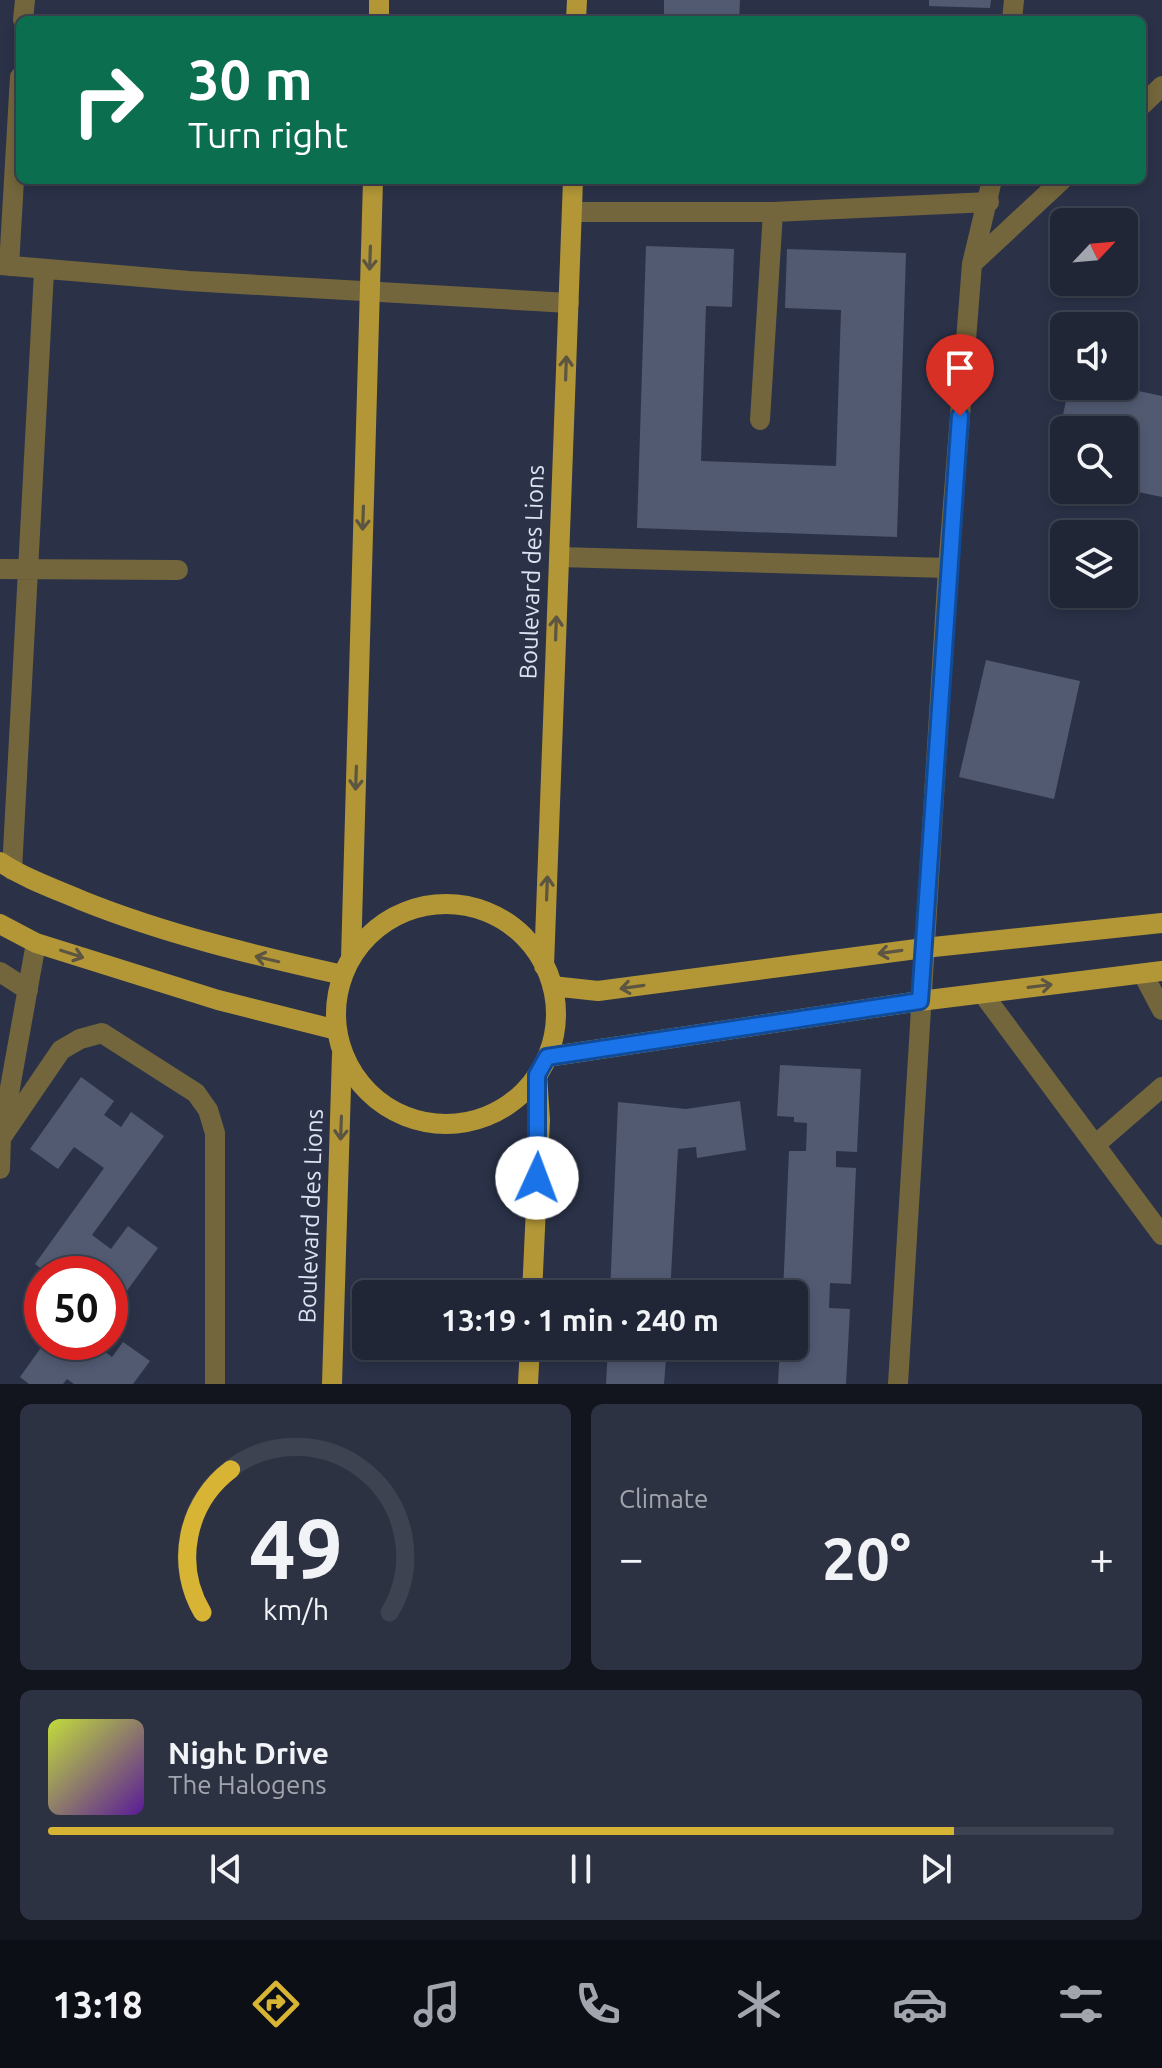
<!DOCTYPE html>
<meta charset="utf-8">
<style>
:root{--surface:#202636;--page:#2d3242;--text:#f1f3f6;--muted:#a2a5ad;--line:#3d4351;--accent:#d7b434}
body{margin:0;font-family:Ubuntu,sans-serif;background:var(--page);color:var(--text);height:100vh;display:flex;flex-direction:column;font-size:30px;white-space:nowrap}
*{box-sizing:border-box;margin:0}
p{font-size:26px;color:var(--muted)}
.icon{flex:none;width:44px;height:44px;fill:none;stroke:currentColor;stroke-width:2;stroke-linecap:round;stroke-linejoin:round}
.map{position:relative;height:1384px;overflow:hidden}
.side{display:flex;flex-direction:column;gap:20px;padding:20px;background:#12151e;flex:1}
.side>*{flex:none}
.hud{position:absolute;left:16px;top:16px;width:1130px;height:168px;border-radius:12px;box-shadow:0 4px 12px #0003,0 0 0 2px var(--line);background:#0b6e4f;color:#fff;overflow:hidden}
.needle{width:52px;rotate:64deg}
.buttons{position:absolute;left:1050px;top:208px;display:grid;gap:16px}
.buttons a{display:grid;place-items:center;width:88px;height:88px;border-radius:12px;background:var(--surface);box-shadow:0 4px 12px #0003,0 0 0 2px var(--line);font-size:40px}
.speed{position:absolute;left:24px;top:1256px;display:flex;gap:16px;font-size:40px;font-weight:700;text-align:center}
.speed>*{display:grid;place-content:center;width:104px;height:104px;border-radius:50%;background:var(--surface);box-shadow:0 4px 12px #0003,0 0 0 2px var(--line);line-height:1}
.speed .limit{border:12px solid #d22;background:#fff;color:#111}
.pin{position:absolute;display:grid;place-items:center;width:68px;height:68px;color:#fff;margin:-82px -34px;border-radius:50% 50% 50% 0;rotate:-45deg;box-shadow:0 0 8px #0007}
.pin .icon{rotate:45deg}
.me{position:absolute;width:88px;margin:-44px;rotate:2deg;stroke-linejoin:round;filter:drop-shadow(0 0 6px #0008)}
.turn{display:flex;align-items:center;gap:28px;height:168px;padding:0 40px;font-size:36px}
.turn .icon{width:104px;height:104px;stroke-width:2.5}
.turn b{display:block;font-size:56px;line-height:68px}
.big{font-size:60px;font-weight:600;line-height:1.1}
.side .widget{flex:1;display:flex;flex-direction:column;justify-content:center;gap:12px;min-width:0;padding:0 28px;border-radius:12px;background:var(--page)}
.side .dial{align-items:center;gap:0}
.dial svg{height:208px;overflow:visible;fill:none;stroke:var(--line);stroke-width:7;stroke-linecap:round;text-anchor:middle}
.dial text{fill:var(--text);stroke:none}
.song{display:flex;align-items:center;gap:24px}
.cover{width:96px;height:96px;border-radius:12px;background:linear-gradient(135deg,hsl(70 70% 55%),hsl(270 70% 35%))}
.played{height:8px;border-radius:4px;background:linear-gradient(90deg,var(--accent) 85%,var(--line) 85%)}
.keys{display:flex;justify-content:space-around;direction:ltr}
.heat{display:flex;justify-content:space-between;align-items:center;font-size:44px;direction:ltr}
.side .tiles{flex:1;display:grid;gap:20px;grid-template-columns:1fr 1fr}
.widget:last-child{grid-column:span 2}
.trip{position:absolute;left:352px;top:1280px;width:456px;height:80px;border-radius:12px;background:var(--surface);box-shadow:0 4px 12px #0003,0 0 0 2px var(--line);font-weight:600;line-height:80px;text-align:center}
.tab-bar{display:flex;height:128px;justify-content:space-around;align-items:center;background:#0d0f16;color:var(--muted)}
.tab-bar .icon{width:56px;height:56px}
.tab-bar .on{color:var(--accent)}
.tab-bar b{font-size:36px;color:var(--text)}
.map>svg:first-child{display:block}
</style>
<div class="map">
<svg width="1162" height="1384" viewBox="0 0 1162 1384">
<rect width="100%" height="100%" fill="#2b3248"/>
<path fill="#515a71" d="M664,0h76l-1,20h-75z
M929,0h62l-1,8 -61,-2z
M646,246l88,3 -2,58 -26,-1 -5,155 135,5 5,-156 -56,-2 2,-59 119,4 -9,284 -260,-9z
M1069,386h46l47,10v101l-38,-8v-59h-60v45l-13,-2z
M986,660l94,21 -26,118 -95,-22z
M780,1065l81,4 -4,83 -21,-1v16l20,1 -5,116 -21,-1 -1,25 21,1 -4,75h-68l2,-38h14v-52h-11l6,-143h17l1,-28 -13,-1v-5l-17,-1z
M81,1077l33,24 -10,14 17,12 10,-15 33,24 -72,99 19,14 17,-23 30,22 -48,66v-40h-25l-18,-13 -10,13h-9l-13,-10 69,-96 -30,-21 -16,22 -28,-20z
M740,1101l6,49 -49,8 -1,-11 -18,2 -8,145h-60l8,-192 68,7z
M45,1342h47l20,15 11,-15 27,19 -17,23h-59l-7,-5 -4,5h-34l-9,-7z
M608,1346h59l-3,38h-58z"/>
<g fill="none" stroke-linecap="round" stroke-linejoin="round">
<path stroke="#73663c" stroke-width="20" d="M23,20l2,-20
M1012,20l2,-20
M1142,105l20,-19
M573,212h200l216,-10
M974,262l88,-82
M0,265l189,16 380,22
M9,266l11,-189
M760,420l13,-208
M559,557l389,11
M0,569l178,1
M12,870l32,-599
M0,972l28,18
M1143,974l19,36
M983,994l179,241
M1,1138l60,-88 19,-11 22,-6 94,60 12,17 7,23v251
M1095,1145l67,-58
M0,1169l1,-31 35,-195
M898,1384l50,-816 24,-304 20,-84"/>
<path stroke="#b39737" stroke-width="20" d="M379,20v-20
M576,20l1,-20
M0,862c26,17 55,27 83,39 85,34 171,54 260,74
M336 1014a110 110 0 1 1 220 0a110 110 0 1 1-220 0Z
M0,924l36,19 182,57 119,30
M351,958l22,-778
M544,966l29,-786
M552,986l46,5 326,-43 238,-25
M547,1057l373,-56 242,-30
M532,1294l8,-174 -3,-45
M332,1384l10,-330
M528,1384l2,-38"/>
</g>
<defs><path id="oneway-shaft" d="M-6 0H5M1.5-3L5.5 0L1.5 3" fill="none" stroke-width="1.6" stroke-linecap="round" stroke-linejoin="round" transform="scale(2)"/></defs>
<g stroke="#5b5542">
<use href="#oneway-shaft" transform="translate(370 258) rotate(92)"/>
<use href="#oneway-shaft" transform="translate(566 368) rotate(-88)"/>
<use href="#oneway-shaft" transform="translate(363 518) rotate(92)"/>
<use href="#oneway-shaft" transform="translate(556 628) rotate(-88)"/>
<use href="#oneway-shaft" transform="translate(356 778) rotate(92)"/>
<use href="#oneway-shaft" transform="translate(547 888) rotate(-88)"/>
<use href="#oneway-shaft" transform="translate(890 952) rotate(172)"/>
<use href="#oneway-shaft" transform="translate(72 954) rotate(18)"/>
<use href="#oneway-shaft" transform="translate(267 959) rotate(-167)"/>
<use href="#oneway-shaft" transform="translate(1040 986) rotate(-7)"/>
<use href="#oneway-shaft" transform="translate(632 987) rotate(172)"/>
<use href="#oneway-shaft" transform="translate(341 1128) rotate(92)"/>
</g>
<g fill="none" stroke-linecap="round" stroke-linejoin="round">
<defs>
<path id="route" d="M537,1178v-103l10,-18 373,-56 40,-585"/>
</defs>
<use href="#route" stroke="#114b97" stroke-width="20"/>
<use href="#route" stroke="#1a73e8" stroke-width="14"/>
</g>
<g text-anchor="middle" stroke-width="8" stroke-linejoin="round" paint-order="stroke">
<g font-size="24" fill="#dde3f1" stroke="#2b3248">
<text transform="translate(532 572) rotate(-88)" y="8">Boulevard des Lions</text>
<text transform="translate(311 1216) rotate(-88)" y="8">Boulevard des Lions</text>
</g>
</g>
</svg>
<div class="buttons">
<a><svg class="needle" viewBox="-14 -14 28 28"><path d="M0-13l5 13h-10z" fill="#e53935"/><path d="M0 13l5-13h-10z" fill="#a2a5ad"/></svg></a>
<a><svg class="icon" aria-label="sound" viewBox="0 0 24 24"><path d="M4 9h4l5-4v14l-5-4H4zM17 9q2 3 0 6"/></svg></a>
<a><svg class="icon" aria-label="search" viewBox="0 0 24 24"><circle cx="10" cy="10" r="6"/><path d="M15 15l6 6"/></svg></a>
<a><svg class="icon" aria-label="layers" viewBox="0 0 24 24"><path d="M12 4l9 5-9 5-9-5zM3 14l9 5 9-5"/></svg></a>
</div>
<div class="speed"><div class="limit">50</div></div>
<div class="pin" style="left:960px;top:416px;background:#d93025"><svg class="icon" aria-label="arrive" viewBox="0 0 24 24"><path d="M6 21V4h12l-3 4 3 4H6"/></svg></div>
<svg class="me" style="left:537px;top:1178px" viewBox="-20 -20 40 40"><circle r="19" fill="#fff"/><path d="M0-13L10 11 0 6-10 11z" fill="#1a73e8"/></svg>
<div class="trip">13:19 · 1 min · 240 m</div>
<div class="hud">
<div class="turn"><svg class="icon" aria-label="right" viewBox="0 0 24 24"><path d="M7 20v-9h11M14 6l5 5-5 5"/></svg><div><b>30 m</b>Turn right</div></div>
</div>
</div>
<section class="side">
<div class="tiles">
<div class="widget dial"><svg viewBox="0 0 100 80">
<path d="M14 69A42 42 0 1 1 86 69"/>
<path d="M14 69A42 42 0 0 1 25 14" stroke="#d7b434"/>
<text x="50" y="56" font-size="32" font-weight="700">49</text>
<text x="50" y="72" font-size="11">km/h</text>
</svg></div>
<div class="widget"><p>Climate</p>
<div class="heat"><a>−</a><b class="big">20°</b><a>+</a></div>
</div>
<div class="widget">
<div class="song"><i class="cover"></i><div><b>Night Drive</b><p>The Halogens</p></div></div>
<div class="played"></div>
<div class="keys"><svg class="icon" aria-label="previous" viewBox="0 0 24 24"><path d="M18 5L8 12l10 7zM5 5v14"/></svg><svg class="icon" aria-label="pause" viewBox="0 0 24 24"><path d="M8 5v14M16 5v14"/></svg><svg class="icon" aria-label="next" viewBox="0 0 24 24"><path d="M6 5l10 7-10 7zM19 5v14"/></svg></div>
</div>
</div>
</section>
<nav class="tab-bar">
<b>13:18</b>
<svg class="icon on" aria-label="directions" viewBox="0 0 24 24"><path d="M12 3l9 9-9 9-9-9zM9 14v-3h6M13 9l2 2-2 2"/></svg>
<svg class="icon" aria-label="music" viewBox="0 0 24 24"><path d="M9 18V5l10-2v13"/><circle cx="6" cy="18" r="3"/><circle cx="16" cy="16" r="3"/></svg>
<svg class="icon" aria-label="phone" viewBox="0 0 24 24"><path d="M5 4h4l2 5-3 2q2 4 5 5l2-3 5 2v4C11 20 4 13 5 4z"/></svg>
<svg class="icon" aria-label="climate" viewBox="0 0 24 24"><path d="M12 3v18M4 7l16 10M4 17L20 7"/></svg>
<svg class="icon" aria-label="car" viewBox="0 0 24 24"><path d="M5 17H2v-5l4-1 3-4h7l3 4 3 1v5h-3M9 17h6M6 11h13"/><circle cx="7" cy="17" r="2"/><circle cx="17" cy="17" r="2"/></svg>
<svg class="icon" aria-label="filters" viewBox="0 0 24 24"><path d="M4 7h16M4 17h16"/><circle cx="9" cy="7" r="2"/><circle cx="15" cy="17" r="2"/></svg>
</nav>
